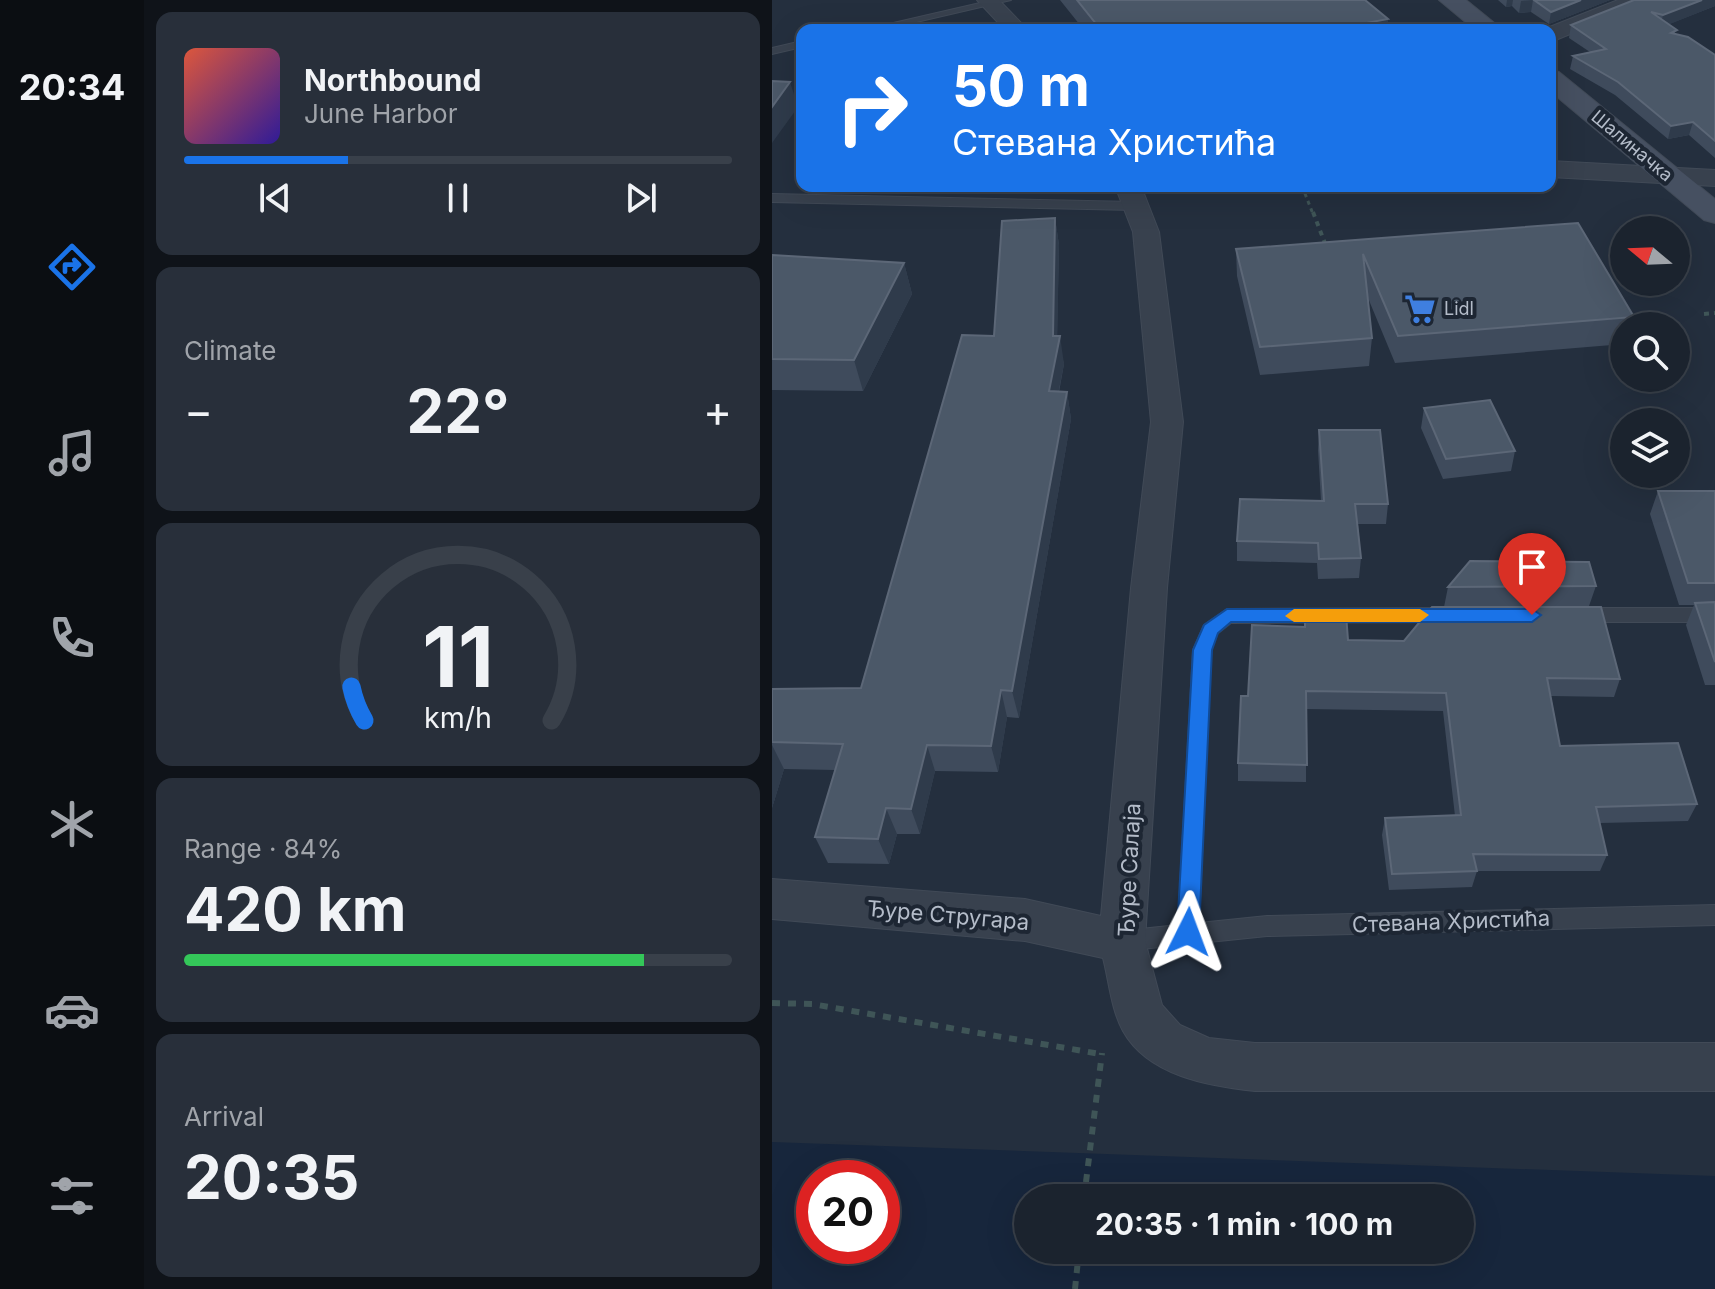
<!DOCTYPE html>
<meta charset="utf-8">
<style>
:root{--surface:#1b232e;--page:#282f3a;--text:#f1f3f6;--muted:#a0a4aa;--line:#39404a;--accent:#1a73e8}
body{margin:0;font-family:Inter,sans-serif;background:var(--page);color:var(--text);height:100vh;display:flex;flex-direction:column;font-size:30px;white-space:nowrap}
*{box-sizing:border-box;margin:0}
p{font-size:26px;color:var(--muted)}
.icon{flex:none;width:44px;height:44px;fill:none;stroke:currentColor;stroke-width:2;stroke-linecap:round;stroke-linejoin:round}
.map{position:relative;flex:1;overflow:hidden}
.drawer{display:flex;flex-direction:column;gap:12px;padding:12px;background:#0f1319;width:628px}
.drawer>*{flex:none}
.guide{position:absolute;left:24px;top:24px;width:760px;height:168px;border-radius:16px;box-shadow:0 8px 32px #0002,0 0 0 2px var(--line);background:#1a73e8;color:#fff;overflow:hidden}
.needle{width:52px;rotate:289deg}
.tools{position:absolute;left:838px;top:216px;display:grid;gap:16px}
.tools a{display:grid;place-items:center;width:80px;height:80px;border-radius:50%;background:var(--surface);box-shadow:0 8px 32px #0002,0 0 0 2px var(--line);font-size:40px}
.speed{position:absolute;left:24px;top:1160px;display:flex;gap:16px;font-size:40px;font-weight:700;text-align:center}
.speed>*{display:grid;place-content:center;width:104px;height:104px;border-radius:50%;background:var(--surface);box-shadow:0 8px 32px #0002,0 0 0 2px var(--line);line-height:1}
.speed .limit{border:12px solid #d22;background:#fff;color:#111}
.pin{position:absolute;display:grid;place-items:center;width:68px;height:68px;color:#fff;margin:-82px -34px;border-radius:50% 50% 50% 0;rotate:-45deg;box-shadow:0 0 8px #0007}
.pin .icon{rotate:45deg}
.me{position:absolute;width:88px;margin:-44px;rotate:3deg;stroke-linejoin:round;filter:drop-shadow(0 0 6px #0008)}
.turn{display:flex;align-items:center;gap:28px;height:168px;padding:0 24px;font-size:36px}
.turn .icon{width:104px;height:104px;stroke-width:2.5}
.turn b{display:block;font-size:56px;line-height:68px}
.big{font-size:60px;font-weight:700;line-height:1.1}
.drawer .card{flex:1;display:flex;flex-direction:column;justify-content:center;gap:12px;min-width:0;padding:0 28px;border-radius:16px;background:var(--page)}
.drawer .dial{align-items:center;gap:0}
.dial svg{height:208px;overflow:visible;fill:none;stroke:var(--line);stroke-width:7;stroke-linecap:round;text-anchor:middle}
.dial text{fill:var(--text);stroke:none}
.song{display:flex;align-items:center;gap:24px}
.cover{width:96px;height:96px;border-radius:12px;background:linear-gradient(135deg,hsl(10 70% 55%),hsl(250 70% 35%))}
.played{height:8px;border-radius:4px;background:linear-gradient(90deg,var(--accent) 30%,var(--line) 30%)}
.keys{display:flex;justify-content:space-around;direction:ltr}
.heat{display:flex;justify-content:space-between;align-items:center;font-size:44px;direction:ltr}
.charge{height:12px;border-radius:6px;background:linear-gradient(90deg,#34c759 84%,var(--line) 0)}
.trip{position:absolute;left:242px;top:1184px;width:460px;height:80px;border-radius:40px;background:var(--surface);box-shadow:0 8px 32px #0002,0 0 0 2px var(--line);font-weight:700;line-height:80px;text-align:center}
main{display:flex;flex:1;min-height:0}
.tabs{display:flex;flex-direction:column;width:144px;justify-content:space-around;align-items:center;background:#0b0e12;color:var(--muted)}
.tabs .icon{width:56px;height:56px}
.tabs .selected{color:var(--accent)}
.tabs b{font-size:36px;color:var(--text)}
.map>svg:first-child{display:block}
</style>
<main>
<nav class="tabs">
<b>20:34</b>
<svg class="icon selected" aria-label="directions" viewBox="0 0 24 24"><path d="M12 3l9 9-9 9-9-9zM9 14v-3h6M13 9l2 2-2 2"/></svg>
<svg class="icon" aria-label="music" viewBox="0 0 24 24"><path d="M9 18V5l10-2v13"/><circle cx="6" cy="18" r="3"/><circle cx="16" cy="16" r="3"/></svg>
<svg class="icon" aria-label="phone" viewBox="0 0 24 24"><path d="M5 4h4l2 5-3 2q2 4 5 5l2-3 5 2v4C11 20 4 13 5 4z"/></svg>
<svg class="icon" aria-label="climate" viewBox="0 0 24 24"><path d="M12 3v18M4 7l16 10M4 17L20 7"/></svg>
<svg class="icon" aria-label="car" viewBox="0 0 24 24"><path d="M5 17H2v-5l4-1 3-4h7l3 4 3 1v5h-3M9 17h6M6 11h13"/><circle cx="7" cy="17" r="2"/><circle cx="17" cy="17" r="2"/></svg>
<svg class="icon" aria-label="filters" viewBox="0 0 24 24"><path d="M4 7h16M4 17h16"/><circle cx="9" cy="7" r="2"/><circle cx="15" cy="17" r="2"/></svg>
</nav>
<section class="drawer">
<div class="card">
<div class="song"><i class="cover"></i><div><b>Northbound</b><p>June Harbor</p></div></div>
<div class="played"></div>
<div class="keys"><svg class="icon" aria-label="previous" viewBox="0 0 24 24"><path d="M18 5L8 12l10 7zM5 5v14"/></svg><svg class="icon" aria-label="pause" viewBox="0 0 24 24"><path d="M8 5v14M16 5v14"/></svg><svg class="icon" aria-label="next" viewBox="0 0 24 24"><path d="M6 5l10 7-10 7zM19 5v14"/></svg></div>
</div>
<div class="card"><p>Climate</p>
<div class="heat"><a>−</a><b class="big">22°</b><a>+</a></div>
</div>
<div class="card dial"><svg viewBox="0 0 100 80">
<path d="M14 69A42 42 0 1 1 86 69"/>
<path d="M14 69A42 42 0 0 1 9 56" stroke="#1a73e8"/>
<text x="50" y="56" font-size="32" font-weight="700">11</text>
<text x="50" y="72" font-size="11">km/h</text>
</svg></div>
<div class="card"><p>Range · 84%</p><b class="big">420 km</b><div class="charge"></div></div>
<div class="card"><p>Arrival</p><b class="big">20:35</b></div>
</section>
<div class="map">
<svg width="943" height="1289" viewBox="0 0 943 1289">
<rect width="100%" height="100%" fill="#242f3e"/>
<path fill="#17263c" fill-rule="evenodd" d="M0,1142l943,34v113h-943zM42,1178h68v68h-68zM256,1198h432v52h-432z"/>
<g fill="none" stroke-linecap="round" stroke-linejoin="round">
<defs>
<path id="service" d="M221,0h18l-129,30h-19z
M30,41v6l-30,7v-6z
M0,194l363,8 6,4 -6,4 -363,-8z
M676,608l9,7 -9,7 -217,1 -14,11 -6,16 -12,273 68,-7 448,-11v20l-448,11 -145,15 -8,-3 -3,-7 3,-7 8,-3 56,-6 15,-275 11,-25 23,-16z
M806,608h137v14h-137l-9,-7z"/>
<path id="minor" d="M205,0h22l29,30h-23z
M846,0h28l-3,4 -85,35 -8,1v-10h-8z
M778,161l165,9v16l-165,-9z
M343,186h26l18,46 24,190 -16,166 -22,353 17,64 18,20 29,13 46,5h460v48h-460c-46,-5 -107,-15 -132,-60 -12,-22 -14,-50 -20,-73l-78,-17 -253,-22v-40l253,20 76,17 30,-328 20,-166 -18,-190z"/>
<path id="secondary" d="M667,0h27l37,30h-28z
M778,70l9,2 156,127v24l-11,-3 -154,-129z"/>
</defs>
<use href="#service" stroke="#414a57" stroke-width="2"/>
<use href="#minor" stroke="#414a57" stroke-width="2"/>
<use href="#secondary" stroke="#414a57" stroke-width="2"/>
<path stroke="#3f5557" stroke-width="3" stroke-dasharray="4 4" stroke-linecap="butt" d="M530,186l11,28"/>
<path stroke="#3f5557" stroke-width="4" stroke-dasharray="5 5" stroke-linecap="butt" d="M541,212l13,34
M932,314l11,-1"/>
<path stroke="#3f5557" stroke-width="6" stroke-dasharray="8 8" stroke-linecap="butt" d="M0,1003l40,1 288,50
M312,1198l18,-145
M303,1289l4,-39"/>
<use href="#service" fill="#38414e" fill-rule="evenodd"/>
<use href="#minor" fill="#38414e" fill-rule="evenodd"/>
<use href="#secondary" fill="#465061" fill-rule="evenodd"/>
</g>
<path fill="#3f4b5c" d="M288,0h305l23,19 -1,11h-303z
M726,0h112l-61,24 -18,-12 -12,1 -7,-7 -6,1z
M943,0v6l-46,18 7,10 39,21v103l-26,-23 -21,4 -53,-44 -45,-26 3,-13 17,-4 -21,-14 2,-13z
M283,218l4,27 -2,91 7,28 -5,28h8l4,27 -52,299 -12,-1 -9,55 -63,-1 -15,63h-23l-8,30 -61,-1 -13,-26 20,-67 -51,-1 -12,39v-119l89,-1 133,-352z
M806,223l56,94 -3,9h-7v18l-229,19 -27,-65 4,40 -3,28 -109,9 -23,-99 -1,-27z
M0,255l132,8 8,31 -49,97 -91,-1z
M652,408l91,43 -4,20 -68,8 -22,-51z
M547,430l69,74 -2,20h-28l3,34 -2,20 -41,1 -1,-16 -80,-2v-20l84,-40 -3,-51z
M886,491h57v194h-10l-19,-60 8,-20h-15l-29,-91z
M824,586l-7,20 -145,1 4,-20z
M533,613l43,27 272,39 -6,18 -63,-1 9,50 137,58 -9,17 -88,2 7,32 -7,16h-123l-5,16 -83,3 -7,-55 3,-17 70,-2 -12,-105 -137,-2v73l-68,-1v-18l10,-67 56,-69z"/>
<path fill="#2f3b4b" d="M735,0h6l-1,6 -6,1z
M761,0l-2,12 -12,1 2,-12z
M809,0h29l-61,24 2,-12z
M930,0h13v6l-55,22 3,-13z
M616,19l-1,11h-57z
M18,82l8,25 -26,36v-36z
M921,122l-4,13 -21,4 3,-13z
M283,218l4,27 -2,109 3,-18 4,28 -11,55 -4,-28 4,-55z
M132,263l8,31 -49,97 -9,-31z
M295,392l4,27 -52,299 -7,-27z
M229,690l6,27 -9,55 -7,-26z
M0,745l12,24 -12,39z
M155,745l8,26 -15,63 -9,-25z
M114,808l11,26 -8,30 -11,-25z"/>
<path fill="#4b5868" stroke="#5c6777" stroke-width="2" d="M305,0h288l23,19 -58,11h-229z
M762,0h47l-30,12z
M862,0h68l-39,15 -12,-3 26,18 -6,3 17,4 27,18v86l-22,-19 -22,4 -53,-44 -45,-26 33,-7 -35,-24z
M0,81l18,1 -18,25z
M283,218l-2,118h7l-11,55 18,1 -55,299 -11,-1 -10,56 -64,-1 -16,64 -25,-1 -8,31 -63,-2 28,-93 -71,-2v-53l89,-1 101,-353 32,1 8,-115z
M806,223l56,94 -236,19 -35,-82 9,84 -112,9 -24,-98z
M0,255l132,8 -50,97 -82,-1z
M718,400l25,51 -69,8 -22,-51z
M547,430h61l8,74h-33l6,54 -42,1 -1,-16 -81,-2 3,-42 84,2z
M886,491h57v92h-27z
M698,561l119,1 7,24 -148,1z
M943,602v60l-20,-59z
M660,607h169l19,72 -73,-1 13,68 118,-3 19,61 -101,3 11,48 -134,-1 4,17 -85,3 -7,-56 76,-3 -15,-122 -140,-2 1,74 -69,-2 3,-67h7l4,-71 53,2v-14l41,1 2,26 56,1z"/>
<path fill="#1a73e8" stroke="#114b97" stroke-width="2" d="M455,609h305l9,6 -9,7h-301l-13,11 -6,17 -13,282 -4,7 -7,3 -8,-3 -3,-7 16,-282 11,-25z"/>
<path fill="#f59e0b" d="M522,609h126l9,6 -9,7h-126l-9,-6z"/>
<defs>
<symbol id="supermarket-bare" viewBox="-9 -9 18 18"><path d="M-6-5.5h2.5l.6 2H6L4.5 2H-2.5L-4.4-4H-6ZM-1.5 3.2a1.3 1.3 0 1 0 .1 0ZM3 3.2a1.3 1.3 0 1 0 .1 0Z" fill="#3f7fe0" stroke="#1d2633" stroke-width="2.5" paint-order="stroke"/></symbol>
</defs>
<g fill-rule="evenodd">
<use href="#supermarket-bare" x="626" y="287" width="44" height="44"/>
</g>
<g text-anchor="middle" stroke-width="8" stroke-linejoin="round" paint-order="stroke">
<g font-size="18" fill="#b4bcc9" stroke="#1d2633">
<text transform="translate(860 146) rotate(40)" y="6">Шалиначка</text>
</g>
<g font-size="18" fill="#b4bcc9" stroke="#1d2633" text-anchor="start">
<text x="672" y="315">Lidl</text>
</g>
<g font-size="22" fill="#b4bcc9" stroke="#1d2633">
<text transform="translate(357 870) rotate(-87)" y="8">Ђуре Салаја</text>
<text transform="translate(176 915) rotate(5)" y="8">Ђуре Стругара</text>
<text transform="translate(679 921) rotate(-2)" y="8">Стевана Христића</text>
</g>
</g>
</svg>
<div class="tools">
<a><svg class="needle" viewBox="-14 -14 28 28"><path d="M0-13l5 13h-10z" fill="#e53935"/><path d="M0 13l5-13h-10z" fill="#a0a4aa"/></svg></a>
<a><svg class="icon" aria-label="search" viewBox="0 0 24 24"><circle cx="10" cy="10" r="6"/><path d="M15 15l6 6"/></svg></a>
<a><svg class="icon" aria-label="layers" viewBox="0 0 24 24"><path d="M12 4l9 5-9 5-9-5zM3 14l9 5 9-5"/></svg></a>
</div>
<div class="speed"><div class="limit">20</div></div>
<div class="pin" style="left:760px;top:615px;background:#d93025"><svg class="icon" aria-label="arrive" viewBox="0 0 24 24"><path d="M6 21V4h12l-3 4 3 4H6"/></svg></div>
<svg class="me" style="left:416px;top:932px" viewBox="-20 -20 40 40"><path d="M0-17L14 15 0 8-14 15z" fill="#1a73e8" stroke="#fff" stroke-width="4"/></svg>
<div class="trip">20:35 · 1 min · 100 m</div>
<div class="guide">
<div class="turn"><svg class="icon" aria-label="right" viewBox="0 0 24 24"><path d="M7 20v-9h11M14 6l5 5-5 5"/></svg><div><b>50 m</b>Стевана Христића</div></div>
</div>
</div>
</main>
